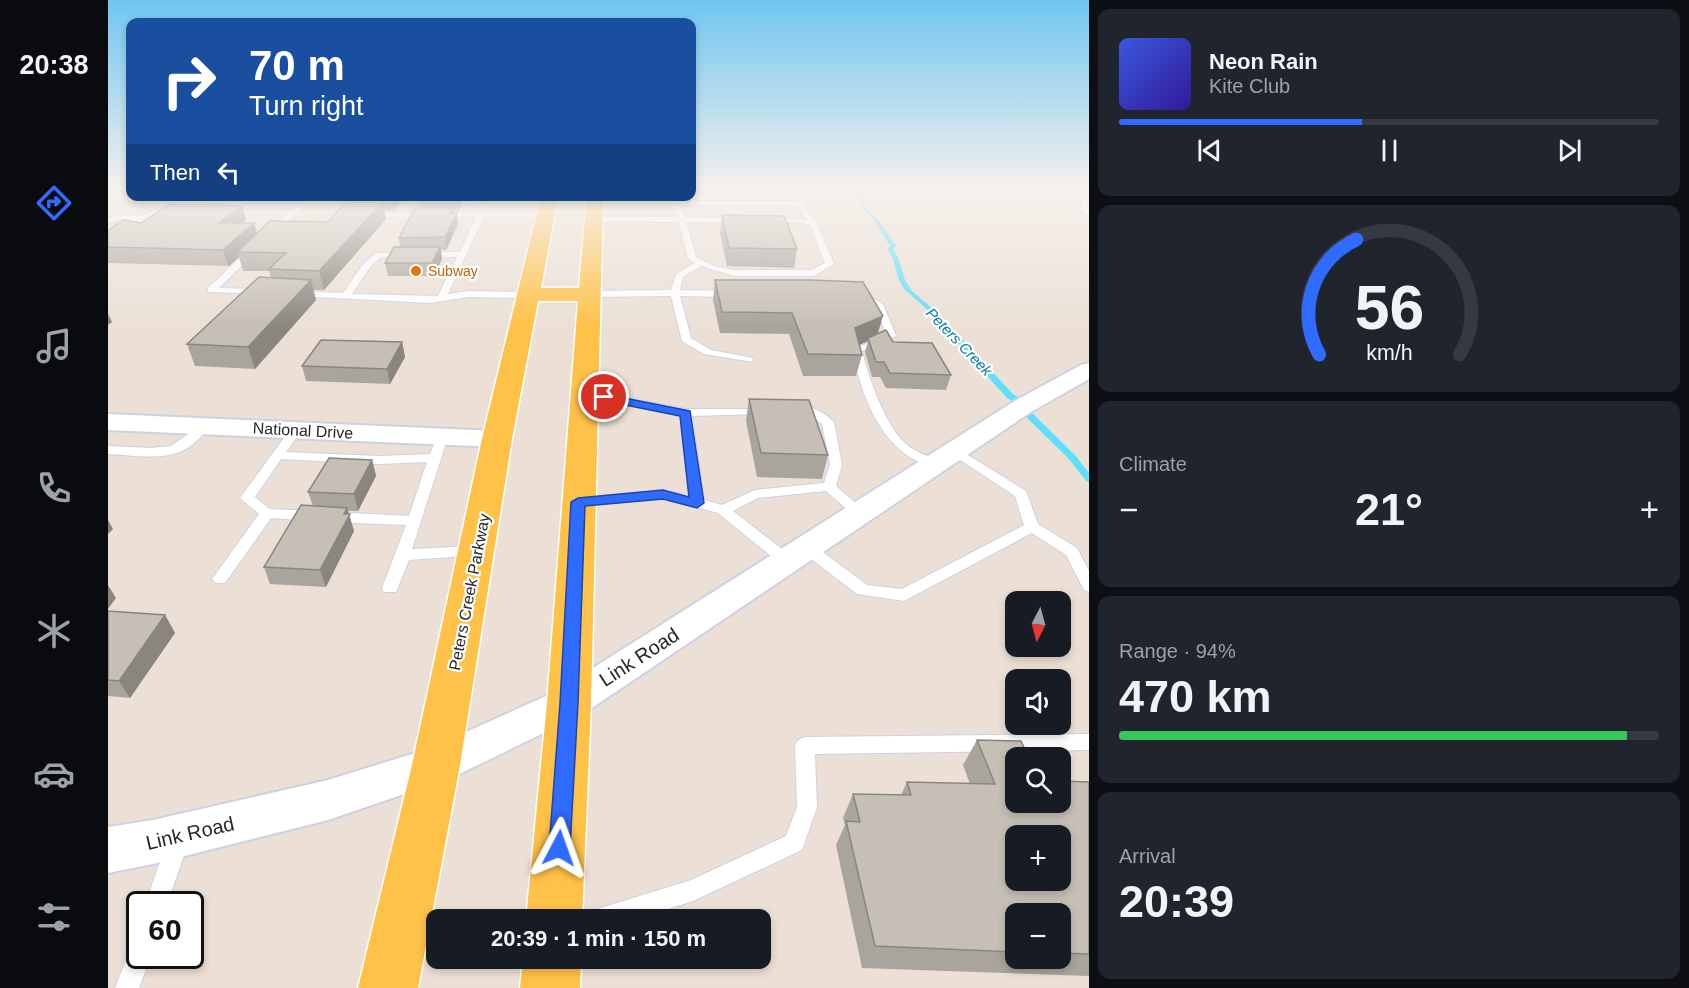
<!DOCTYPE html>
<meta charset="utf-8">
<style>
:root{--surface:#171b24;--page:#20242c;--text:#f1f3f6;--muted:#9ea1a6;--line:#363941;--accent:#306bff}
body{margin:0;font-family:Arial,sans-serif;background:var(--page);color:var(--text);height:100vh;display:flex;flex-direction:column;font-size:22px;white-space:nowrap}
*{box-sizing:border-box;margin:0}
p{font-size:20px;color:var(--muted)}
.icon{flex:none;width:33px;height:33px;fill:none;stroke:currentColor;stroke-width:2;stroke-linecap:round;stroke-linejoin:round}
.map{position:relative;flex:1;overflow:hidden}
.panel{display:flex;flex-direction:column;gap:9px;padding:9px;background:#0d0f14;width:600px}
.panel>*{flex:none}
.banner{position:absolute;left:18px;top:18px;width:570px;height:183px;border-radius:12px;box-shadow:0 3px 9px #0003;background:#1a4fa0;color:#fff;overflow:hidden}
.needle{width:39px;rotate:186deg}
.buttons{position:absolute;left:897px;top:591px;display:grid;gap:12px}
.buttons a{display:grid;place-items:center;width:66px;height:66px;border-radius:12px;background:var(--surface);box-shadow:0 3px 9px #0003;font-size:30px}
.speed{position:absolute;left:18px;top:891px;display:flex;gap:12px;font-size:30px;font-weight:700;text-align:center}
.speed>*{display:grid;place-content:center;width:78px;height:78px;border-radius:50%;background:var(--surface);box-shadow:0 3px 9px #0003;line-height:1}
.speed .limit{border:3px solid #111;border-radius:9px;background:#fff;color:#111}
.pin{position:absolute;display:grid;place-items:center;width:51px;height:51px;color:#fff;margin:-26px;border:3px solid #fff;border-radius:50%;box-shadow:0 2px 6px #0007}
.me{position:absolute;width:66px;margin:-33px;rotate:4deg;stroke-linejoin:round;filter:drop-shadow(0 0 4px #0008)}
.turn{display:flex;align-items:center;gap:21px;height:126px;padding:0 24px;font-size:27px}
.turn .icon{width:78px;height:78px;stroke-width:2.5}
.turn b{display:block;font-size:42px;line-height:51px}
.then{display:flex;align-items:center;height:57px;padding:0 24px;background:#0003;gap:12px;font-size:22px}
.big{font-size:45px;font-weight:700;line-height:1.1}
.panel .tile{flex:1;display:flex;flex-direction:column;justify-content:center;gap:9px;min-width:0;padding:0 21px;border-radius:12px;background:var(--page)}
.panel .dial{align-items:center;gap:0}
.dial svg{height:156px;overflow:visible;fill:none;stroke:var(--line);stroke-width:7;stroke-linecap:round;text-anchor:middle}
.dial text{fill:var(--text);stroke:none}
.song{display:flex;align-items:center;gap:18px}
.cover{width:72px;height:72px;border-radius:9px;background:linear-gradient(135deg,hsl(230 70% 55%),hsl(250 70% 35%))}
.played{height:6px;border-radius:3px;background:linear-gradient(90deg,var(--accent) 45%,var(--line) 45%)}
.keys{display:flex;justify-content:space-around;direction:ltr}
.heat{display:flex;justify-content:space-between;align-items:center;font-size:33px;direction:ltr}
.charge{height:9px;border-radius:4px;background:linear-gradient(90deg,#34c759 94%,var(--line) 0)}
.trip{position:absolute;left:318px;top:909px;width:345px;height:60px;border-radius:12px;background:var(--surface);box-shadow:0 3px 9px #0003;font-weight:700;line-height:60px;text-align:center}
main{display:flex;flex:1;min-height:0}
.tabs{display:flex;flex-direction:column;width:108px;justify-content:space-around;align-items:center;background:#090b0e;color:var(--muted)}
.tabs .icon{width:42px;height:42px}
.tabs .active{color:var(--accent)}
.tabs b{font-size:27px;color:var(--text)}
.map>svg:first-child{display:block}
</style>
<main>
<nav class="tabs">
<b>20:38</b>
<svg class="icon active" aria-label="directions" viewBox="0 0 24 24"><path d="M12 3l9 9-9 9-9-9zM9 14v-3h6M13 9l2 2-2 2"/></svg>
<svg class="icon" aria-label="music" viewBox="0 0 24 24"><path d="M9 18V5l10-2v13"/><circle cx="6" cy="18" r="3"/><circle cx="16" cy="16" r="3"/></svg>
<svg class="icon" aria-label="phone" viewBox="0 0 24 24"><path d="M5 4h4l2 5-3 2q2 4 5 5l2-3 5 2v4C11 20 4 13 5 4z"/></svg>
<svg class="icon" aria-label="climate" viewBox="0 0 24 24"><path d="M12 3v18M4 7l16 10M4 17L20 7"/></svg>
<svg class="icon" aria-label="car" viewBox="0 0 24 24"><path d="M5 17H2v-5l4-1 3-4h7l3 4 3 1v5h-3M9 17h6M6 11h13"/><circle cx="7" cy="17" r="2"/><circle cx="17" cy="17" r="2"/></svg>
<svg class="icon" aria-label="filters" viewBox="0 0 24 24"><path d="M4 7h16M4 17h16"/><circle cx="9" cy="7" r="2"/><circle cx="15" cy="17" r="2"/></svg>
</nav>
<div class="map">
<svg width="981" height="988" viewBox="0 0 981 988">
<rect width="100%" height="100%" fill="#ece0d6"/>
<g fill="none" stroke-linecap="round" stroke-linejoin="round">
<path fill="#5ce0fb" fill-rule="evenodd" d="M746,189h4l-2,2 11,17 11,12 18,26 -3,3 5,8 7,23 7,11 22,19 79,84 7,4 6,9 49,48 14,18v9l-3,-1 -17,-22 -49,-48 -6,-9 -7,-4 -77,-86 -26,-23 -5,-9 -7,-23 -5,-8 3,-3 -15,-24 -11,-12 -12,-19z"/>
<defs>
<path id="lane" d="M882,189l97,8 2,4 -96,-10z
M223,196l34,2 3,2 -3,2 -32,-2 -3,-2z
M373,196h10c-9,6 -23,10 -32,5z
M567,201h125l17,23 17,40 -20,12h-80l-33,-10 -18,11 -3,13 51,1 5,3 -5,3 -51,-1 11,42 20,12 42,8v4l-49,-8 -22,-13 -11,-45 -82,1 -5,-3 5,-3 82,-1 5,-16 19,-11 -7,-5 -9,-36 -85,-1 -4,-2 4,-2h84l-7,-14zM571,205h119l9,15 -40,-2 -4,2 4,2h32l11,3 15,38 -13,7h-78l-20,-4 -18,-9 -10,-35h52l4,-2 -4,-2 -53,-1z
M112,204h81l4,2 -35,30h-3v-4l27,-24h-77v-4z
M260,213h181l1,2 -4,2h-62l-36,77 21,-3 60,1 5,3 -5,3 -60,-1 -39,6 -135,-7 -2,-2 5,-3 45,2 21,-30 12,-10 84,-1 16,-35h-111v-4zM273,257h76l-19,39 -86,-2 18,-27z
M9,215l31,1 4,2 -4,2 -30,-1 -10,4v-5z
M141,249l7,2 -37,37 42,1 3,1v4l-56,-2v-4z
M753,292l22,12 13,32 -34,15c7,28 23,74 44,93 9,8 22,12 34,17l1,3 -1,3c-9,2 -15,-3 -23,-6 -39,-19 -57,-71 -65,-111l34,-15 -10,-28 -20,-12z
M476,390l102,19h82l2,2 -6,3 -72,2 12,84 18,5 33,-15 69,-7 6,-18 -8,-41 -16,-11 -12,-1 -2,-2c13,-10 32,2 42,12l8,43 -6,21 31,27 -7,5 -5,-2 -29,-25 -68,7 -25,13 59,46 2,4 -2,4h-10l-64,-52 -55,-15 -90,7 -2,-3 7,-4 85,-8 26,7 -9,-82 -100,-20v-4z
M97,422l4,1 2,3 -2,3c-8,7 -15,16 -25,21 -23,11 -52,5 -76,4v-8l42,2 21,-2z
M188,426l6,4 -16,22 93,4 51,-2 8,-20h8l2,3 -36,112 62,-3 5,1 2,4 -2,4 -70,5 -13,32h-12l-2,-4 24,-63 -74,-3 -7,-5 7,-5 77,4 18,-54 -48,2 -98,-5 -26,38 15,12 43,2 7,5 -7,5 -42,-3 -46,65h-10l-3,-4 3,-4 44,-61 -19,-16 52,-71z
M847,447l71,44 12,33 39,24 12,23v21l-5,-2 -18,-35 -34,-22 -128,68 -47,-7 -55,-42 -2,-4 2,-4h10l55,41 35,4 122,-64 -9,-29 -64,-42 -2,-3 2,-3z
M981,734v16l-274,4 2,53 -15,43 -109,51 -59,19h-49l3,-8 103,-32 95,-44 11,-29 -2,-61 3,-6 7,-3z
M69,833l8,4 3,7 -21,60h-22l24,-67z
M32,941v15h11l-12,32h-24l17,-43z"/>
<path id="street" d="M974,189h7v26l-8,-5z
M76,201l7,4 -2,3 -81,29v-10z
M981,363v16l-58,33 -448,302 -132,64 -123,42 -175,44 -45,9v-46l45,-7 175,-40 100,-31 127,-57 458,-290 68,-37z
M0,414l389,17 9,3 4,5 -4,5 -9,3 -389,-17z"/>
<path id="primary" d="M433,196h17l-17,92h38l8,-92h16l-12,507 -9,217h-56l21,-217 31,-402h-40l-26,138 -52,326 -42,223h-60l54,-223 70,-326z
M415,958h58l-1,30h-60z"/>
</defs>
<use href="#lane" stroke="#cbd2e2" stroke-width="2"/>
<use href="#street" stroke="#cbd2e2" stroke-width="4"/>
<use href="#primary" stroke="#fff" stroke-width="3"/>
<use href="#lane" fill="#fff" fill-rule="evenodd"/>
<use href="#street" fill="#fff" fill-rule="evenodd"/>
<use href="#primary" fill="#ffc248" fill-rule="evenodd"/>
</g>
<path fill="#a9a49d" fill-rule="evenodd" d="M249,196h49l-13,15h-9l2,8 -62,71h-11l3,10 -61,69 -60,-3 -8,-22 84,-66 -2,-7h-26l-4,-14 -10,9 -121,-3v-33l33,-7 101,-17 4,14 -3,3h11l3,10 71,-11 24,-20h3l-1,-3z
M313,196h43l-4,3 1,5 -3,7h-5l5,13 -12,26h-5l1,9 -8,17h-46l-3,-13 15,-16 -1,-9 21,-30 -1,-9z
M614,215l75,34 -3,19 -67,-2 -7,-33z
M607,280l163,53 73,42 -5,15 -60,-2 -6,-11h-8l-7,-25 3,-11 -9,4 3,10 -6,21h-53l-14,-42 -69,-1 -7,-33z
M294,342l3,15 -15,27 -84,-3 -4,-15z
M641,399l79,56 -6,24 -65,-2 -11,-56z
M264,460l4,16 -18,35h-10l6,20 -28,56 -56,-3 -6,-17 49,-61 -5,-14z
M0,611l57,4 10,18 -45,65 -22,-2z
M869,740l39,62 73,-20v194l-227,-8 -26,-123 9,-20 -2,-7 10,-24 48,1 6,-13 63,2 -7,-19zM908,914h44v44h-44z"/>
<path fill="#8a867f" d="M286,196h12l-13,15 -1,-12z
M349,196h7l-4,3 1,5 -3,7z
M275,202l3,17 -62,71 -5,-19z
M134,206l4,14 -22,18 -5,-15z
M344,208l2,11 3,-6 1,11 -12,26 -1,-13 5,-24z
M146,223l5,15 -22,14 2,5 -10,9 -6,-16z
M332,247l2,12 -8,17 -2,-13z
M203,280l5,20 -61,69 -7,-22z
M0,314l4,8 -4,3z
M775,316l-6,20 -9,2v3l-18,8 5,-21z
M294,342l3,15 -15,27 -3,-15z
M264,460l4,16 -18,35 -4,-17z
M239,508l7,23 -28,56 -6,-17z
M0,520l5,9 -5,5z
M0,585l8,13 -8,11z
M57,615l10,18 -45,65 -11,-17z"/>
<path fill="#c5bfb6" stroke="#8a867f" stroke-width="1.5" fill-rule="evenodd" d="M249,196h37l-2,3h-38z
M313,196h37l-1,3h-38z
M241,198l3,4h31l-64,69 -50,-2 17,-16 -49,-1 33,-31 58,1z
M62,204l72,2 -23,17h35l-31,27 -115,-3v-17l16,-10 17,3z
M307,208h37l-2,5h7l-12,24 -46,1z
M614,215l62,1 13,33 -68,-1z
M286,247h46l-8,16h-47z
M151,277l52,3 -63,67 -61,-3z
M607,280h95l53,2 20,34 -28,12 7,27 -54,-1 -16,-41 -70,-1z
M778,330l7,12 39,1 19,32 -61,-2 -6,-11h-8l-8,-24z
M213,340l81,2 -15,27 -85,-3z
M641,399l60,1 19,55 -67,-2z
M221,458l43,2 -18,34 -46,-2z
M193,505l46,3 -3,6h6l-30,56 -56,-3z
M0,611l57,4 -46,66 -11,-1z
M869,740l44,1 8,17h-13v44h44v-21l29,1v172l-29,-1v-39h-44v38l-141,-6 -29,-125 14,1 -7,-28 58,1 -4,-13 88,2zM908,836h44v44h-44z"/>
<linearGradient id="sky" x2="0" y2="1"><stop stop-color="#70c6f0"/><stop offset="0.58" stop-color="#f6f1ed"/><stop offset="1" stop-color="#f6f1ed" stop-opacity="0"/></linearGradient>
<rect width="981" height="327" fill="url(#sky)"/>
<path fill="#306bff" stroke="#1f46a6" stroke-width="1.5" d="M496,394l86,17 14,92 -7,5 -34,-9 -78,7 -7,197 -8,145 -3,8 -8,3 -7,-3 -3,-8 11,-145 11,-201 7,-4 85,-8 26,7 -9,-81 -80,-16v-5z"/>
<circle fill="#e8710a" stroke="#fff" stroke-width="2" cx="308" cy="271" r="6"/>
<g text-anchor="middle" stroke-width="4.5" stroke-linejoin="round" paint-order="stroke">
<g font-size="14" fill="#c56008" stroke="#fff" text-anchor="start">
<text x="320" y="276">Subway</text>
</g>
<g font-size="15" font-style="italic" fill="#007aa2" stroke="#fff">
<text transform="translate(851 342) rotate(46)" y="5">Peters Creek</text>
</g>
<g font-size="16" fill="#272727" stroke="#fff">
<text transform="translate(195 430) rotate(3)" y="6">National Drive</text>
<text transform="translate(361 592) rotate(-79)" y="6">Peters Creek Parkway</text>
</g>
<g font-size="20" fill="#272727" stroke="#fff">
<text transform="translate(531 657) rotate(-33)" y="7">Link Road</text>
<text transform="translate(82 833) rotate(-13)" y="7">Link Road</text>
</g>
</g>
</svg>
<div class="buttons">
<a><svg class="needle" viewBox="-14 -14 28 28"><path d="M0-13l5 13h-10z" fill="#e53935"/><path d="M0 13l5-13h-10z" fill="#9ea1a6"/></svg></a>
<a><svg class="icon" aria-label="sound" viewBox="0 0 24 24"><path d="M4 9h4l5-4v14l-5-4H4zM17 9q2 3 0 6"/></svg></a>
<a><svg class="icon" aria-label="search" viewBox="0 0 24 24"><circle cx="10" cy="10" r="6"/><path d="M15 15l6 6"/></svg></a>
<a>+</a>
<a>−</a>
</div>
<div class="speed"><div class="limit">60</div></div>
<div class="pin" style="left:496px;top:397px;background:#d93025"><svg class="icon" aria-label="arrive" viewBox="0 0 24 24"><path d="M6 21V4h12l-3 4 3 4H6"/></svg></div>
<svg class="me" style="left:451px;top:848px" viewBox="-20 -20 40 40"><path d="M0-17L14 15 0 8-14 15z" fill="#306bff" stroke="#fff" stroke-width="4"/></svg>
<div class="trip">20:39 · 1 min · 150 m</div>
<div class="banner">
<div class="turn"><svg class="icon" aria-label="right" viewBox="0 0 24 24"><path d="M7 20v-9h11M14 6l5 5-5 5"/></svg><div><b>70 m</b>Turn right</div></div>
<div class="then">Then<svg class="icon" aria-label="left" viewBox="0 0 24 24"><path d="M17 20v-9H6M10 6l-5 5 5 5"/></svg></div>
</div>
</div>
<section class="panel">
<div class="tile">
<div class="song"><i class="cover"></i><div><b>Neon Rain</b><p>Kite Club</p></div></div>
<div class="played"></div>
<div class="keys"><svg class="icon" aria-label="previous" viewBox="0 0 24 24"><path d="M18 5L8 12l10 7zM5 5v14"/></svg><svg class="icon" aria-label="pause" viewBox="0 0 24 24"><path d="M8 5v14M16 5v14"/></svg><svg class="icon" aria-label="next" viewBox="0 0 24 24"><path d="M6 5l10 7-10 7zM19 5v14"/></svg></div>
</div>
<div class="tile dial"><svg viewBox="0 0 100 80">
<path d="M14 69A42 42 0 1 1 86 69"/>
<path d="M14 69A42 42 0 0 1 33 10" stroke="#306bff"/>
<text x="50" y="56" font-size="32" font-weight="700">56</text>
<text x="50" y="72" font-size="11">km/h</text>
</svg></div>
<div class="tile"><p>Climate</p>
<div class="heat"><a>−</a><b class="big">21°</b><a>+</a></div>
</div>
<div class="tile"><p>Range · 94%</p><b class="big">470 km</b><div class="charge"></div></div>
<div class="tile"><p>Arrival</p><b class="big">20:39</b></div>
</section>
</main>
